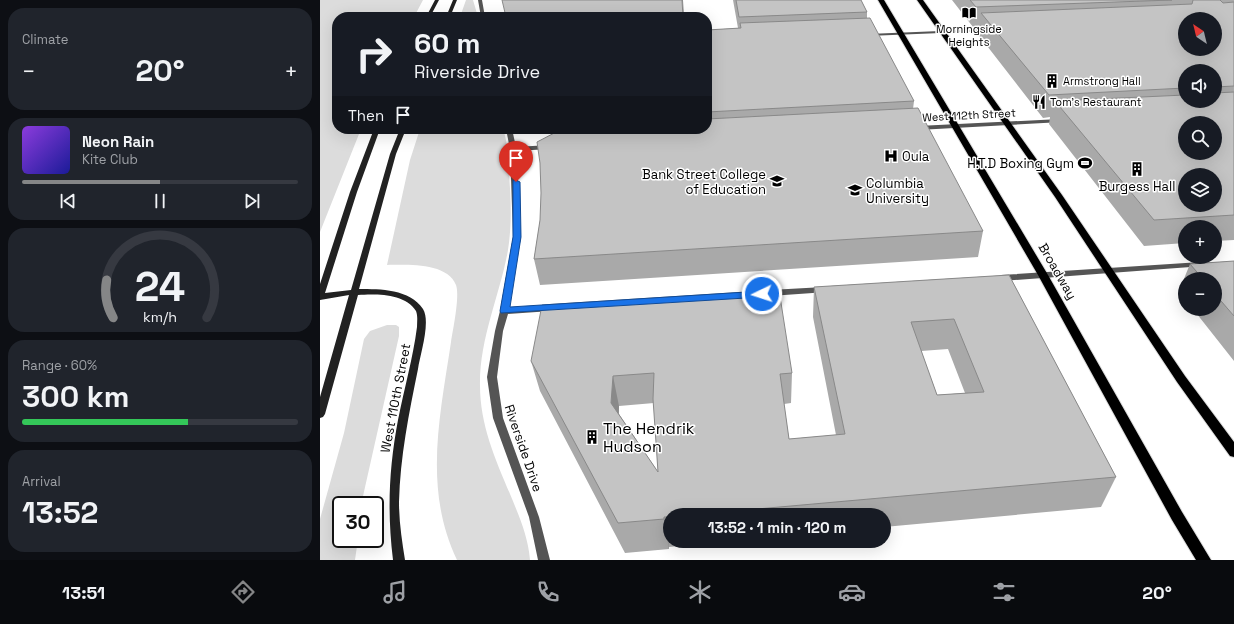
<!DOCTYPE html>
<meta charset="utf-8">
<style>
:root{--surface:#171b24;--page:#20242c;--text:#f1f3f6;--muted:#9ea1a6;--line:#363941;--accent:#858687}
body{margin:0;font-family:"Space Grotesk",sans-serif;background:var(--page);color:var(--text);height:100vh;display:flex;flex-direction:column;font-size:15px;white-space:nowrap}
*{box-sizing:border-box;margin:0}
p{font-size:13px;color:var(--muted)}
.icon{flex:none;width:22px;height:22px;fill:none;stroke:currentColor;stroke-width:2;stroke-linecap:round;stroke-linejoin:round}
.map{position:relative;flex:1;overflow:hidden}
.drawer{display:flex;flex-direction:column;gap:8px;padding:8px;background:#0d0f14;width:320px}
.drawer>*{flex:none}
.guide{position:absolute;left:12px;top:12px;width:380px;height:122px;border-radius:16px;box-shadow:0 4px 16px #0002;background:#171b24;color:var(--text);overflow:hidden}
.needle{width:26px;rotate:325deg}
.tools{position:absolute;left:858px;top:12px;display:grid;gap:8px}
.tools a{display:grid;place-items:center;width:44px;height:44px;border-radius:50%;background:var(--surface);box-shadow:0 4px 16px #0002;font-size:20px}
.speed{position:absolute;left:12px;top:496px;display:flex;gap:8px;font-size:20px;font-weight:700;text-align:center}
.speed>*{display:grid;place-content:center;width:52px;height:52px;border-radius:50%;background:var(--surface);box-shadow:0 4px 16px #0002;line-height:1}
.speed .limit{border:2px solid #111;border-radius:6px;background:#fff;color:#111}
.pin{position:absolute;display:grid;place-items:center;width:34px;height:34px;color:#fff;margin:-41px -17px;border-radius:50% 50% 50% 0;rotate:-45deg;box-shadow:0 0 4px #0007}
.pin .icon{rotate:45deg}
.me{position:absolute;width:44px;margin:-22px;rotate:266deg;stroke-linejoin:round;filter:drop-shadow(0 0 3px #0008)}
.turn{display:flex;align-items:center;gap:14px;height:84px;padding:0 16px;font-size:18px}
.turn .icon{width:52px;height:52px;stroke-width:2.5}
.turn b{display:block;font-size:28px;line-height:34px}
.then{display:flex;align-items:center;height:38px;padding:0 16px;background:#0003;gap:8px;font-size:15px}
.big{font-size:30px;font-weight:700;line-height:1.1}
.drawer .widget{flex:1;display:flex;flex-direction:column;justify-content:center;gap:6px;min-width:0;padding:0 14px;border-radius:16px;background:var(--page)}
.drawer .dial{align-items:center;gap:0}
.dial svg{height:104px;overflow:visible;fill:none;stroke:var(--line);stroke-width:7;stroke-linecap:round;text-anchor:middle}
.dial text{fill:var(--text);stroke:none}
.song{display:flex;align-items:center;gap:12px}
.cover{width:48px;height:48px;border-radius:6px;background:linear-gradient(135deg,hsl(270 70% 55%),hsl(240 70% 35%))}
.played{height:4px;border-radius:2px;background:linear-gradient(90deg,var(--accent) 50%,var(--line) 50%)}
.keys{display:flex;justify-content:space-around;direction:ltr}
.heat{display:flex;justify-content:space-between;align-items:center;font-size:22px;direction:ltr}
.charge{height:6px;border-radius:3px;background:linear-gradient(90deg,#34c759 60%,var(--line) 0)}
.trip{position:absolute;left:343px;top:508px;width:228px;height:40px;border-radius:20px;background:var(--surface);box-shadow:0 4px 16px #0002;font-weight:700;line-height:40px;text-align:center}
.tabs{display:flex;height:64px;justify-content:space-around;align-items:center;background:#090b0e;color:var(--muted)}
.tabs .icon{width:28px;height:28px}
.tabs .on{color:var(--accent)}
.tabs b{font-size:18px;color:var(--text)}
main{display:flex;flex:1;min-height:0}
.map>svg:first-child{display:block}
</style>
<main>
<section class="drawer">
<div class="widget"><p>Climate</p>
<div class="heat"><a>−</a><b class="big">20°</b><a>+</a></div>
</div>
<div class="widget">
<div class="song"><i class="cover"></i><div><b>Neon Rain</b><p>Kite Club</p></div></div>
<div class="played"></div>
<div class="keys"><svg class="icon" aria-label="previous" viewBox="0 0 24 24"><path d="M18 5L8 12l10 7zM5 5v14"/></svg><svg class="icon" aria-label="pause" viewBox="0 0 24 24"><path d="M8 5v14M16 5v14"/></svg><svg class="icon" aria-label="next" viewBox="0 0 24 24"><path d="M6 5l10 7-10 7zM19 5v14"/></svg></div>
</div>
<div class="widget dial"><svg viewBox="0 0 100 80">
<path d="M14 69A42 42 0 1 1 86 69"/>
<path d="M14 69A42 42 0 0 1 9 40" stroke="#858687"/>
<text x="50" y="56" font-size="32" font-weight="700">24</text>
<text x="50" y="72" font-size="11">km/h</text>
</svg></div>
<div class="widget"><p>Range · 60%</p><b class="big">300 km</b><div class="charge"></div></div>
<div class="widget"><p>Arrival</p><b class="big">13:52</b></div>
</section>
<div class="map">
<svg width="914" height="560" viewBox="0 0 914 560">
<rect width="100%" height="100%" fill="#fff"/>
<path fill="#dcdcdc" d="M0,0h103l-9,17h-77v112h24l-41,103z
M146,0h7l5,17h-18z
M100,129h83c5,14 5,30 6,45 2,25 3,51 -1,76 -8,45 -29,89 -28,136 0,38 15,73 30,108 9,22 18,42 20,66h-73c-34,-71 -17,-144 -6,-218 2,-13 9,-46 5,-57 -9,-23 -51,-20 -69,-20l23,-105z
M67,325h9l3,2v9l-38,169h-20v34h17l-3,21h-35v-41l24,-86 20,-94 6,-8z"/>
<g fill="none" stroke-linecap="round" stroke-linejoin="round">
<defs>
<path id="primary" d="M558,0h6l164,275 134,237 29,48h-15l-24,-40 -134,-245z
M597,0h6l139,195 123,181 49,66v15l-4,-1 -53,-74 -122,-185z"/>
</defs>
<use href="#primary" stroke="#dbdbdb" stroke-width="2"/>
<path fill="#555" fill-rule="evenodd" d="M158,0h4l3,17h-4z
M668,29h2v2l-122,5 -2,-1 2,-1z
M740,119l2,1v2l-144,8 -3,-2 3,-2z
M186,129h6l4,18 33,-2 3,2 -3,2 -33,2 5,86 -12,71 42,-3 4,3 -4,3 -43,3 -5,17 -6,46 6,41 36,99 11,43h-12l-9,-43 -36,-99 -6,-41 8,-46 5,-20 13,-74 -3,-88z
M881,262l4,2 -1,2 -203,15 -4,-3 4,-3z
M504,287l4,3 -1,2 -57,4 -4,-3 4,-3z"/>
<path fill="#222" fill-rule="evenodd" d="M115,0h4l-9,17h-4z
M133,0h4l-7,17h-4z
M54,129h6l-23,63 -32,101 26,-3 39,-136 10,-25h6l-10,25 -37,135c21,0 51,0 64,20 8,13 -3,46 -5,60 -9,44 -18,88 -19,133 0,20 3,39 6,58h-12c-6,-49 -4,-92 5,-140 6,-31 15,-62 19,-93 0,-5 1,-11 -1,-16 -11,-18 -41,-17 -58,-16l-33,119 -2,3 -3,1v-21l29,-102 -29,5v-16l30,-92z"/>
<use href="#primary" fill="#000" fill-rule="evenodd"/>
</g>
<path fill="#a9a9a9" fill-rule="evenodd" d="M413,0h128l6,12v6l47,83 -1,8 70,122 -5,26 -438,28 -6,-26 20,-126 -20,1 -2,-5h175v-99l31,-2z
M632,0h282v240l-19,1v-14h-30v16l-41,3 -95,-122 1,-7 -7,1 -66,-85 2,-6h-6zM865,71h30v30h-30z
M914,261v100l-41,-52h22v-30h-30v20l-6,-8 11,-27z
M689,275l107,202 -15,30 -217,20v-12h-214v26h63l-64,6v2l-44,4 -85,-162 -9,-30 261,12 -1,30 -7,1 5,35 47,-4 -23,-118 1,-30zM628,349l17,44 -28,2 -16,-44zM334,403l4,69 -39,-58v-8z"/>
<path fill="#898989" d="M362,0h1l1,17h-1z
M293,376l6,30 -1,27 -7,-30z
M344,517l5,30v2l-5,-30z"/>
<path fill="#c4c4c4" stroke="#898989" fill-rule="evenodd" d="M182,0h180l1,17h-177z
M416,0h125l6,12 -128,5z
M650,0h202l-196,7z
M873,0h27l3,3 11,-1v84l-19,1v-16h-30v17l-136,7 -68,-82 211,-9zM865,19h30v30h-30z
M550,18l44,83 -207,11v-82l34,-2 -1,-5z
M914,92v123l-80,5 -99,-119 130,-6v6h30v-8zM865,123h30v30h-30zM865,175h30v30h-30z
M598,108l65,123 -449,28 6,-39 1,-27 -1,-30 -3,-21 25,-13h145v-10z
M914,261v55l-19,-22v-15h-12l-13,-15z
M689,275l107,202 -426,38h-20v2h-6v2l-46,4 -87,-162 11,-56 237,-15 13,83 -12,1 9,65 56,-5 -31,-147zM634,319l30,73 -47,3 -26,-73zM334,373l-1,26 5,73 -47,-69 2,-27z"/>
<path fill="#1a73e8" stroke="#114b97" d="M193,180h3l4,2 1,55 -11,70 252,-16 5,3 -5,3 -261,16 -1,-2 13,-74z"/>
<defs>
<symbol id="library-bare" viewBox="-9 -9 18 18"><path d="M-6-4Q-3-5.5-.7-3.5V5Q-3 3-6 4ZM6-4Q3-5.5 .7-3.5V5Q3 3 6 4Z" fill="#000" stroke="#fff" stroke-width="2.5" paint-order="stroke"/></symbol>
<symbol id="building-bare" viewBox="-9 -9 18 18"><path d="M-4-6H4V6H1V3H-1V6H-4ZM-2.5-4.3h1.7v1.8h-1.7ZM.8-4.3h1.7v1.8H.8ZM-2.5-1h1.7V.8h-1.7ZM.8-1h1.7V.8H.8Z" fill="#000" stroke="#fff" stroke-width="2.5" paint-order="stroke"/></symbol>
<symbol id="restaurant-bare" viewBox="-9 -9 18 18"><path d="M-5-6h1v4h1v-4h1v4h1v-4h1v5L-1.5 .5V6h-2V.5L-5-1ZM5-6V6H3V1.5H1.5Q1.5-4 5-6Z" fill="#000" stroke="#fff" stroke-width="2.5" paint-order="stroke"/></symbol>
<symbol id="hospital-bare" viewBox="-9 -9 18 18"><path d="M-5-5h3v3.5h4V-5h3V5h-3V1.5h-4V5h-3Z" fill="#000" stroke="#fff" stroke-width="2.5" paint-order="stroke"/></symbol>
<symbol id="stadium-bare" viewBox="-9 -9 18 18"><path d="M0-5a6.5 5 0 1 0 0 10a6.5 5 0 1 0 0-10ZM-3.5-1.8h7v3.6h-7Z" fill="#000" stroke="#fff" stroke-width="2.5" paint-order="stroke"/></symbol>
<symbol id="school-bare" viewBox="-9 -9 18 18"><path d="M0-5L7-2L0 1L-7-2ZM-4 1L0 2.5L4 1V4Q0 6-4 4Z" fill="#000" stroke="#fff" stroke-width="2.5" paint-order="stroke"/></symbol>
<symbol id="university-bare" viewBox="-9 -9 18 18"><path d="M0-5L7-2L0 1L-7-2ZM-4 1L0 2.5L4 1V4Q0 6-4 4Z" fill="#000" stroke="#fff" stroke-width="2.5" paint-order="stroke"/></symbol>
</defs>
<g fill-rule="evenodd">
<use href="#library-bare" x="639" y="3" width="20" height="20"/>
<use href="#building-bare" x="722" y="71" width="20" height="20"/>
<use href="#restaurant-bare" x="709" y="92" width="20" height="20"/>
<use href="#hospital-bare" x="561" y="146" width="20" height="20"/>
<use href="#stadium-bare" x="755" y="153" width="20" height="20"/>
<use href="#building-bare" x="807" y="159" width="20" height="20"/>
<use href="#school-bare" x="447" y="171" width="20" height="20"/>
<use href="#university-bare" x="525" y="180" width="20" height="20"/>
<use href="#building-bare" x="262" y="427" width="20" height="20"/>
</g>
<g text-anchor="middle" stroke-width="3" stroke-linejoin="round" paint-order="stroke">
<g font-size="11" fill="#000" stroke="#fff" text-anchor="start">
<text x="649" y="33" text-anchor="middle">Morningside<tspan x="649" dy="13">Heights</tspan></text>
<text x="743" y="85">Armstrong Hall</text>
<text x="730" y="106">Tom's Restaurant</text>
</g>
<g font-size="11" fill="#000" stroke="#fff">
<text transform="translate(649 115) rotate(-3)" y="4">West 112th Street</text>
</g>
<g font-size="13" fill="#000" stroke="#fff" text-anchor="start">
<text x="582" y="161">Oula</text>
<text x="754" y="168" text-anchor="end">H.T.D Boxing Gym</text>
<text x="446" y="179" text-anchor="end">Bank Street College<tspan x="446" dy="15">of Education</tspan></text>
<text x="546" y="188">Columbia<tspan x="546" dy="15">University</tspan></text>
<text x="817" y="191" text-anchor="middle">Burgess Hall</text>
</g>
<g font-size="13" fill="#000" stroke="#fff">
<text transform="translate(738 271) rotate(60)" y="5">Broadway</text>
<text transform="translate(75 398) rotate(-79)" y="5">West 110th Street</text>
<text transform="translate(204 448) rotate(71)" y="5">Riverside Drive</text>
</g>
<g font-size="16" fill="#000" stroke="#fff" text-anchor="start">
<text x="283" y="434">The Hendrik<tspan x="283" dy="18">Hudson</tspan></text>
</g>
</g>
</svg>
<div class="tools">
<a><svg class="needle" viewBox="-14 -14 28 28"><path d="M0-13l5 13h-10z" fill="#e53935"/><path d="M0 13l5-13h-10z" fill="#9ea1a6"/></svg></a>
<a><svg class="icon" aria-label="sound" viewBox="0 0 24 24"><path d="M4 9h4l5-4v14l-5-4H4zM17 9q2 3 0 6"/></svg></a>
<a><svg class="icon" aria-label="search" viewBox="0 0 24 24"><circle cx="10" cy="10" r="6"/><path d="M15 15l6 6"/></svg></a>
<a><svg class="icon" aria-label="layers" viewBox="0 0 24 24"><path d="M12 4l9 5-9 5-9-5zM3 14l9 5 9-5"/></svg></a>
<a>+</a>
<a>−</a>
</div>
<div class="speed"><div class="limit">30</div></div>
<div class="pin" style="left:196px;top:182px;background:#d93025"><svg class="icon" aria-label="arrive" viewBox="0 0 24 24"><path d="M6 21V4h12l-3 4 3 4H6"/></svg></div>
<svg class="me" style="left:442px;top:294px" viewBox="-20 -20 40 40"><circle r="17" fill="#1a73e8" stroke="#fff" stroke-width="3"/><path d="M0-11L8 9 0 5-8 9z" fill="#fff"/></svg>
<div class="trip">13:52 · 1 min · 120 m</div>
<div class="guide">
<div class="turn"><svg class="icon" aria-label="right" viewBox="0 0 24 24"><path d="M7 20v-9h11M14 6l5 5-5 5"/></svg><div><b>60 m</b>Riverside Drive</div></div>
<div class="then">Then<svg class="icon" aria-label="arrive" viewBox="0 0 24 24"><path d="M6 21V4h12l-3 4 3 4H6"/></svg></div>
</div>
</div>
</main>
<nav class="tabs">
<b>13:51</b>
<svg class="icon on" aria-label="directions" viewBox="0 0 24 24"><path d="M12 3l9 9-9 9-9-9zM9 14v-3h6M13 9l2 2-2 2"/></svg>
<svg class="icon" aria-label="music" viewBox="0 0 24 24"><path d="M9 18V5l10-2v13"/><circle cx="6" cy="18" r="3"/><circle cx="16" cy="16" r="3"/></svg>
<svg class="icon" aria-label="phone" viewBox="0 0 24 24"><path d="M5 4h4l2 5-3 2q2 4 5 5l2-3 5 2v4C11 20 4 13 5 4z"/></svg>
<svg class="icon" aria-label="climate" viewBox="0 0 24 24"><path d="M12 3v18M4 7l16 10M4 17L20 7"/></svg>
<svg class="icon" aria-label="car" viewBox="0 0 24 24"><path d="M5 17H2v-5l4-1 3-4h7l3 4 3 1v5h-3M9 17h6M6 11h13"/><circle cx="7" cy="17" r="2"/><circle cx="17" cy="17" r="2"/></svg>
<svg class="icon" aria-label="filters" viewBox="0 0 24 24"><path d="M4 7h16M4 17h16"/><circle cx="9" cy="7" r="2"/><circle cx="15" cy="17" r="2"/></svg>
<b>20°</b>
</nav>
